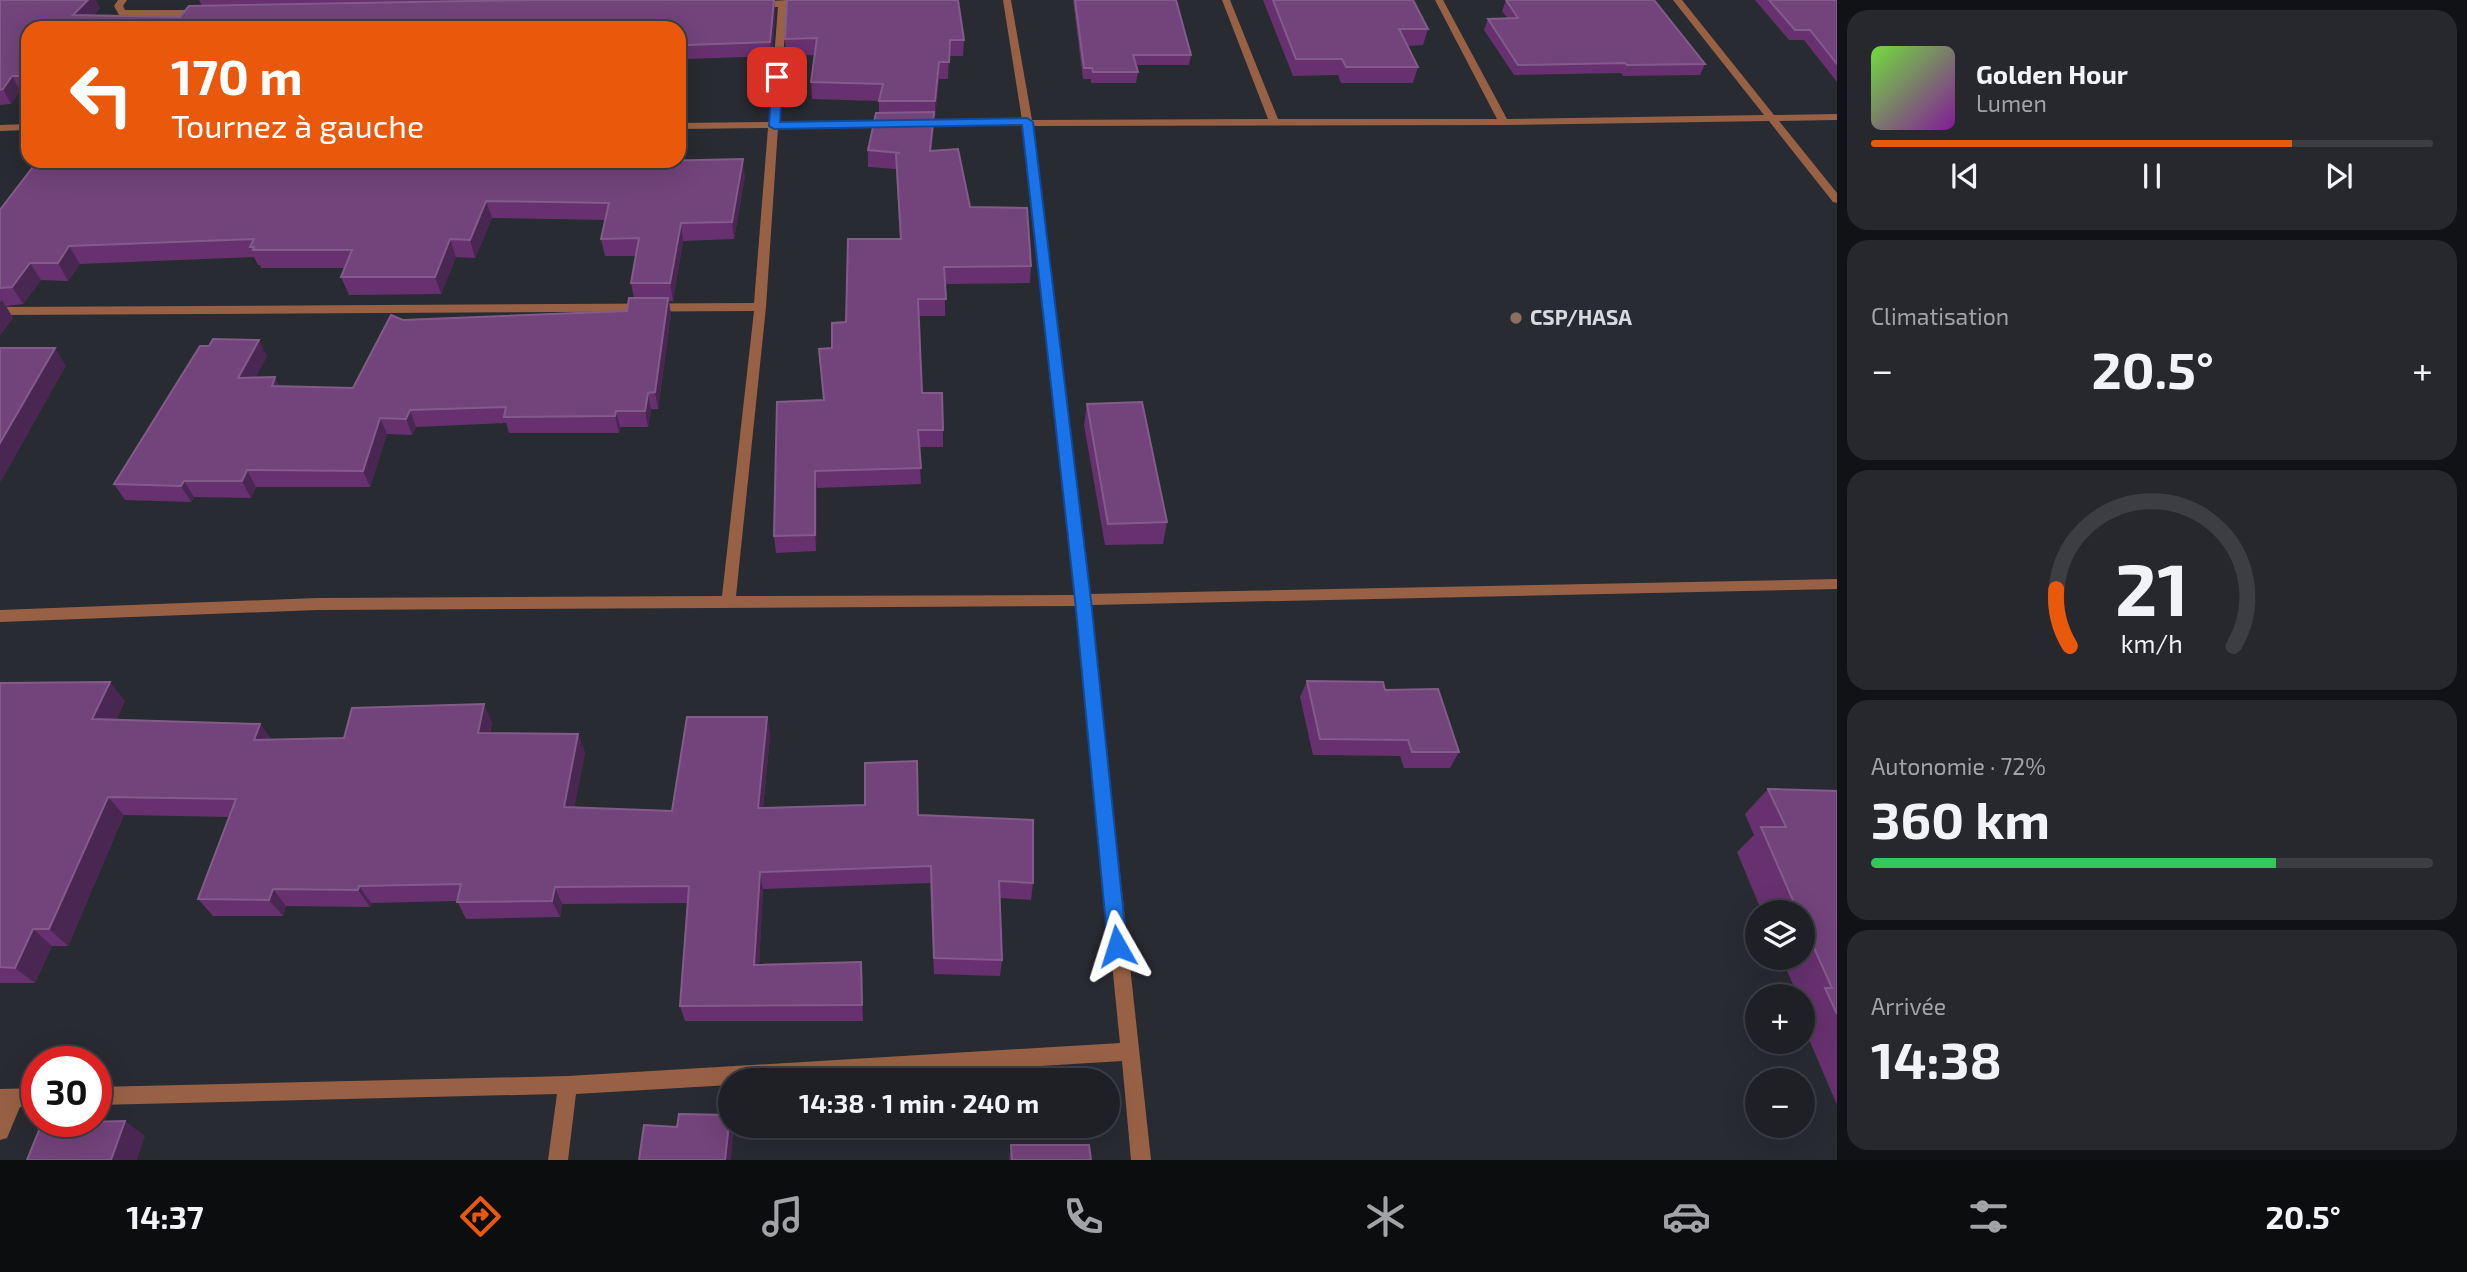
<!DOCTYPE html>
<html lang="fr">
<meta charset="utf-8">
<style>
:root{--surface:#1f2026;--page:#27282e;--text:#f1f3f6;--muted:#a1a3a7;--line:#3c3e43;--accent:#ea580c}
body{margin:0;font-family:"Exo 2",sans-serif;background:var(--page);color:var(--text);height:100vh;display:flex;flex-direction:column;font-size:26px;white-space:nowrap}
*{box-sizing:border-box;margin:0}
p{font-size:23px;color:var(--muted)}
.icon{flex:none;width:38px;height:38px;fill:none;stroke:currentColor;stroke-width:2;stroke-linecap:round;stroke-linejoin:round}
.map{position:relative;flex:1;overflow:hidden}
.details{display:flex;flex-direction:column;gap:10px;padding:10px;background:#111215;width:630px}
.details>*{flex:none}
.top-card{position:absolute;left:21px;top:21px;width:665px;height:147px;border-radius:21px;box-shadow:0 7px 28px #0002,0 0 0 2px var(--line);background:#ea580c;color:#fff;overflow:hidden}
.tools{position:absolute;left:1745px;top:900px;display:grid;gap:14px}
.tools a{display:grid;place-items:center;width:70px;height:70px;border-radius:50%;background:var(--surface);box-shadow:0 7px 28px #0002,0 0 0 2px var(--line);font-size:35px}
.speed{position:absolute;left:21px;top:1046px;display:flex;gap:14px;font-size:35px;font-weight:700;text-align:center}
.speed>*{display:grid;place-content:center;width:91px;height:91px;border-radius:50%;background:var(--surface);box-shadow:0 7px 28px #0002,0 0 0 2px var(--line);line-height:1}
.speed .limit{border:10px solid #d22;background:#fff;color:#111}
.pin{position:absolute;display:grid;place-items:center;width:60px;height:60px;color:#fff;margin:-30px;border-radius:14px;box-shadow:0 4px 10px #0006}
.me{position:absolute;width:77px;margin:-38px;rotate:354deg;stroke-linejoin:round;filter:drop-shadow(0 0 5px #0008)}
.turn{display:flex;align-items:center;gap:24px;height:147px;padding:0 35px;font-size:32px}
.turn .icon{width:91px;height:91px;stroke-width:2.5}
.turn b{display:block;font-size:49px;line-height:60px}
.big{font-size:52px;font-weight:700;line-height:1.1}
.details .tile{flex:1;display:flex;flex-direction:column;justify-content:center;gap:10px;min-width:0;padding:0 24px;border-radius:21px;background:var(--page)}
.details .dial{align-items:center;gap:0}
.dial svg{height:182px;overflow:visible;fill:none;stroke:var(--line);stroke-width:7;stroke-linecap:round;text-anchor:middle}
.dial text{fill:var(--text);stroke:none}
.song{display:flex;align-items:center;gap:21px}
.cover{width:84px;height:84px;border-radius:10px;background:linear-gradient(135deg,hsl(100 70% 55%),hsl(290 70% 35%))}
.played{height:7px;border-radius:4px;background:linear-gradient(90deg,var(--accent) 75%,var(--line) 75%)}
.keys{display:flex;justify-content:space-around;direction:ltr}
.heat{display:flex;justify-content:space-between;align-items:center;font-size:38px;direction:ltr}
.charge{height:10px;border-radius:5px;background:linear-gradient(90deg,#34c759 72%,var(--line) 0)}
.trip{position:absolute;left:718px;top:1068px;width:402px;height:70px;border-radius:35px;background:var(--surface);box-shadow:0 7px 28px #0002,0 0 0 2px var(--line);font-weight:700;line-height:70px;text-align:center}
.tab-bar{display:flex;height:112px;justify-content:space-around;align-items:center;background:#0c0d0f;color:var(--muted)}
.tab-bar .icon{width:49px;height:49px}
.tab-bar .current{color:var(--accent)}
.tab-bar b{font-size:32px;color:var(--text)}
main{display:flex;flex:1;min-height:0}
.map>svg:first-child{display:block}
</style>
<main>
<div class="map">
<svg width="1837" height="1160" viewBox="0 0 1837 1160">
<rect width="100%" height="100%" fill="#292b32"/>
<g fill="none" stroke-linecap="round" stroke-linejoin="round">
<path fill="#986145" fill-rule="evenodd" d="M118,0h9l-4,6 2,4h77l4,3 -4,3h-80l-3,-1 -5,-9z
M787,0l-8,122 112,-1 5,3 -5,3 -113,1 -12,179 -30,289 339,-1 -53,-469h-107l-5,-3 5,-3h107l-19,-120h8l21,120 236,-1 -46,-119h8l48,119h219l-62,-119h8l64,119 257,-4 -91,-115h9l92,115 63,-1v6l-58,1 58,72v10l-4,-1 -64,-81 -265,4 -472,1 57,468 748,-15v10l-746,16 60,555h-20l-9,-99 -310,19h-82v5l-154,9 -8,66h-20l9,-66 -461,11v-18l472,-11 552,-33 -44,-437 -759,4 -317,12v-12l317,-12 405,-2 32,-285 -754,4v-8l754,-4 14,-175 -89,1v-6l90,-1 9,-115 -21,1 -4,-3 4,-3z
M28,124v6l-28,1v-6z
M37,1088v18l-17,1 -13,31 -7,2v-51z"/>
</g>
<path fill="#67316f" d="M0,0l100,8 -7,8 87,1 22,-11 -3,-6h575l1,13 -3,43 -84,3v12h-9v-43h-651v62l-8,1 -9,13 -11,1z
M787,0l177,40 -1,16h-14l-1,23h-9l-4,38h-1l-3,34 39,56 61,59 -1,17 -85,1v32h-26l3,77 21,37v17h-24l2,37 -104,4 -1,63 -40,2 -2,-17 50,-136 8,-52 14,-26 54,-83 -4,-70 -28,-2v-17l11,-37v-12l-67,-2 -1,-17 4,-27 -29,1 -1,-17z
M1073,0h103l15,55 -2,10h-53l2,7 -2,11h-45v-4h-8z
M1263,0h150l15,29 -5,16 -16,1 11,21 -5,16h-72l-3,-8 -45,1z
M1506,0l199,64 -5,11 -77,1 -2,-3 -107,2 -30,-45 4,-11h20l-6,-8z
M1755,0h82v82l-33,-42h-15z
M745,176l-11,63 -51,2 -10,60h-4l2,13 -13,95h-7l-3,18h-28l-1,6h-110l-3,-10 -90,4 -4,8 -25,-1 -17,53h-114l-5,11 -57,-1 -3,5 -66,-2 -11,-16 153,-128 -12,22 25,8 73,2 50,-68 224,-9 7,-13 -3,-15 5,-27h-31l-4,-17 4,-19 -113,-2 -17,40 -19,-1 -15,37 -92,1 -8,-18 4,-9h-84l-1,-3h-2l-4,-8 -174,7 -12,17 -27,-1 -18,24 -17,2 7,12 -13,17v-125z
M1087,404l80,118 -4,22 -58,1 -21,-120z
M1307,681l78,9 74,62 -9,16h-46l-4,-12 -87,-1 -13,-58z
M0,683l125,18 -9,19 144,4 11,15 73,-1 148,-16 -2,12h88l7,19 -11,55 98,3 95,-94 3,19 -7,72 155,7 115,68 -2,17 -31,-2 2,62 -2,16 -66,-2 -4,-91 -167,6 -4,76 104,13v43h-178l-5,-15 8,-103 -126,1 -2,13 -94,2 -9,-18 -86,2 -1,4 -84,-1 -3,10h-70l-15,-17 31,-82 -105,-2 -56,131h-16l-17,37h-35z
M1768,789l69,1v315l-35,-82v-27h-4l-17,-39h21v-45h-40l-25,-60 17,-17 -9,-21z
M1011,1145l80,15h-82z"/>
<path fill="#492752" d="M88,0h8l4,8 -19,20 -8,-13z
M774,0l1,13 -3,43 -2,-14z
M687,45l1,14v12l-2,-14z
M939,62v17l-4,38v-16z
M12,76l8,15 -9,13 -8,-15z
M934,112v17l-4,38v-16z
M743,159l2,17 -11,63 -2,-17z
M486,201l6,17 -17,40 -5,-18z
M681,223l2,18 -10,60 -3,-18z
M450,239l6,18 -15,37 -6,-17z
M69,246l11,18 -12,17 -10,-18z
M30,263l11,17 -18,24 -11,-17z
M668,298l3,16 -13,95 -3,-17z
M2,300l11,18 -13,17v-33z
M259,340l8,16 -20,38 -9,-16z
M55,348l11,18 -66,117v-40z
M275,377l8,16 -11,-7z
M648,393l3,16 -3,18 -3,-16z
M410,410l6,17 -4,8 -6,-16z
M616,411l4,16 -1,6 -4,-17z
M380,418l7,16 -17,53 -7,-16z
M247,470l9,17 -5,11 -9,-17z
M815,471l2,17 -1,63 -1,-16z
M184,481l10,16 -3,5 -10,-16z
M110,682l15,19 -17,37 -16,-19z
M484,704l8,18 -6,30 -8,-19z
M767,717l3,19 -9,90 -3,-18z
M260,724l13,18 -19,-2z
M578,734l7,19 -14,72 -7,-18z
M108,797l16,18 -56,131 -19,-17z
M760,872l3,17 -5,91 -4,-15z
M359,886l12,17 -1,4 -12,-17z
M555,887l7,17 -2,13 -8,-16z
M273,889l13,17 -3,10 -14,-16z
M33,929l19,17 -17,37 -20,-15z
M861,962l2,16v43l-1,-16z
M730,1115v10h3l1,4 -3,31h-6z
M125,1121l20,15 -8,24h-26z"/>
<path fill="#73437b" stroke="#835b8b" stroke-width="2" d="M0,0h88l-15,15 107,2 9,-11 341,-6h244l-4,42 -83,3 -1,12h-7v-29h-651v48h-16l-9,13 -3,1z
M787,0h171l6,40h-14l-1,22h-10l-4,39h-56l4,-17 -72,-2 6,-44 -32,1z
M1075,0h101l15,55h-58l5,17h-45l-1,-4h-8z
M1273,0h140l15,29h-29l19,38h-72l-4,-8h-46z
M1506,0h148l51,64 -78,1 -2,-2 -107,2 -30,-46 30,-1z
M1769,0h68v64l-27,-34h-15z
M934,112l-4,39 28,-2 12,58 57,1 4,58 -87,1 2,32h-28l4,94h20l1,37h-25l3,38 -106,3v64l-41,1 3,-134 47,-2 -5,-51 13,-1v-25l14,-1 2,-83h53l-5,-86h4l-32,-3 8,-37z
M743,159l-11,63 -51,1 -11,60h-39l8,-45 -38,1 8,-36 -123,-2 -16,39 -20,-1 -15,38h-94l11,-27h-99l1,-3h-4l4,-8 -185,7 -11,17h-28l-18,24 -12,1v-78l36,-47 53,-2 522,1z
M629,298h39l-13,94 -7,1 -3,18h-29l-1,5 -111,1 2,-10 -96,3 -4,9 -26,-1 -17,53 -116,-1 -5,11h-58l-3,5 -67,-2 86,-138h9l4,-7 46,1 -21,38 37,-1 -3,9 81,2 38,-73 12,5 224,-9z
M0,348h55l-55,95z
M1142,402l25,120 -59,2 -21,-120z
M1307,681l76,1 2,8 53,-1 21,63h-47l-4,-12 -88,-1z
M110,682l-18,37 168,5 -6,16 90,-2 8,-30 132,-4 -6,29 100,1 -14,73 108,4 15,-94h80l-9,91 107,-3v-42l52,-2 1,54 115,5v63l-34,-2 3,79 -68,-2 -3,-92 -171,6 -6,93 107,-3 1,43 -182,1 9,-120 -134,1 -3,14 -95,1 4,-18 -102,2 -1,4 -85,-1 -4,11 -71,-1 38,-100 -128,-2 -59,132h-16l-18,39 -15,-1v-284z
M1768,789l69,2v223l-12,-26h7l-30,-67v-9h-4l-37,-85h25z
M679,1114l51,1 -5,45h-86l5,-35 33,2z
M125,1121l-14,39h-84l15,-37z
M1011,1145h78l2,15h-79z"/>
<path fill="#1a73e8" stroke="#114b97" stroke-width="2" d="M777,74l6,3 -3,45 247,-4 6,4 58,478 36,346 -3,6 -7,3 -7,-3 -2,-6 -33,-346 -53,-475 -248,4 -5,-3 3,-49z"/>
<circle fill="#8d6e63" stroke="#292b32" stroke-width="2.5" cx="1516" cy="318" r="7"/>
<g text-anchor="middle" stroke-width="7" stroke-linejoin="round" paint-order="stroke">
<g font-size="21" font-weight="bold" fill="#d8dade" stroke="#292b32" text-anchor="start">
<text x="1530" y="325">CSP/HASA</text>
</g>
</g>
</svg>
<div class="tools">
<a><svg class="icon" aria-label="layers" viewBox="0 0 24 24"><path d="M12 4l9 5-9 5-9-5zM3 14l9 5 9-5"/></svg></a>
<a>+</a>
<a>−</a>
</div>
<div class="speed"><div class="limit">30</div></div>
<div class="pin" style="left:777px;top:77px;background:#d93025"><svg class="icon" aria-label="arrive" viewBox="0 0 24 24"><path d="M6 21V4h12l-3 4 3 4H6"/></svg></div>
<svg class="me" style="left:1117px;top:946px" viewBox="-20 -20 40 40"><path d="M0-17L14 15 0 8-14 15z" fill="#1a73e8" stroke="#fff" stroke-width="4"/></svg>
<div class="trip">14:38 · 1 min · 240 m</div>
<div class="top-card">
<div class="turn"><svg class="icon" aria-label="left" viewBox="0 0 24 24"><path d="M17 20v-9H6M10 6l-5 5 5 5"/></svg><div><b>170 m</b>Tournez à gauche</div></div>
</div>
</div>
<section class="details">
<div class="tile">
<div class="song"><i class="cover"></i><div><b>Golden Hour</b><p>Lumen</p></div></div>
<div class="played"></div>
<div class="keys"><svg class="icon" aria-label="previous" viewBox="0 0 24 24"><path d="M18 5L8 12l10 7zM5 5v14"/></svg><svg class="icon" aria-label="pause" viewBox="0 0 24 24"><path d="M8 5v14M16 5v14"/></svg><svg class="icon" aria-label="next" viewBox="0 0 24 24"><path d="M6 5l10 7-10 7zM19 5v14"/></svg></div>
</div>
<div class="tile"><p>Climatisation</p>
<div class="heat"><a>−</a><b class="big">20.5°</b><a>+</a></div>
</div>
<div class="tile dial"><svg viewBox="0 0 100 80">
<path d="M14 69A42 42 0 1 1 86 69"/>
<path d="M14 69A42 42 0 0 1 8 44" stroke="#ea580c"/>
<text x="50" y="56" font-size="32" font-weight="700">21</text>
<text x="50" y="72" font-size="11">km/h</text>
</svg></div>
<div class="tile"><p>Autonomie · 72%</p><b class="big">360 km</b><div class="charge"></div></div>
<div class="tile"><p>Arrivée</p><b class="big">14:38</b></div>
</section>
</main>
<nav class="tab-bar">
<b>14:37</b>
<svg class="icon current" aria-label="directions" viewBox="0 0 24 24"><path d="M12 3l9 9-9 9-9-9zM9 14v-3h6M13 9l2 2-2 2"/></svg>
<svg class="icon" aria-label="music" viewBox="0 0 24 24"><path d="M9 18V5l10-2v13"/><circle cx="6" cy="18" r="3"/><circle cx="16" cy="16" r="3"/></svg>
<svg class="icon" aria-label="phone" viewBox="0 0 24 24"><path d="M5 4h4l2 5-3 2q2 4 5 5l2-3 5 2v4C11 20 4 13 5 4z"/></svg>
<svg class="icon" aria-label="climate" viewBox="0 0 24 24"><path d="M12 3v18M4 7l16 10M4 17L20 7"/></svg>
<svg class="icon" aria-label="car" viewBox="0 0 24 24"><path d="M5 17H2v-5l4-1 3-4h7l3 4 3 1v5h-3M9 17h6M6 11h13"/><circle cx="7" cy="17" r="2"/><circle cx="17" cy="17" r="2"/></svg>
<svg class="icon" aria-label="filters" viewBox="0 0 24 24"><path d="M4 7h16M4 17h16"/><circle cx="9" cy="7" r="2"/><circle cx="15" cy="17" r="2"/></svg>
<b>20.5°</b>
</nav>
